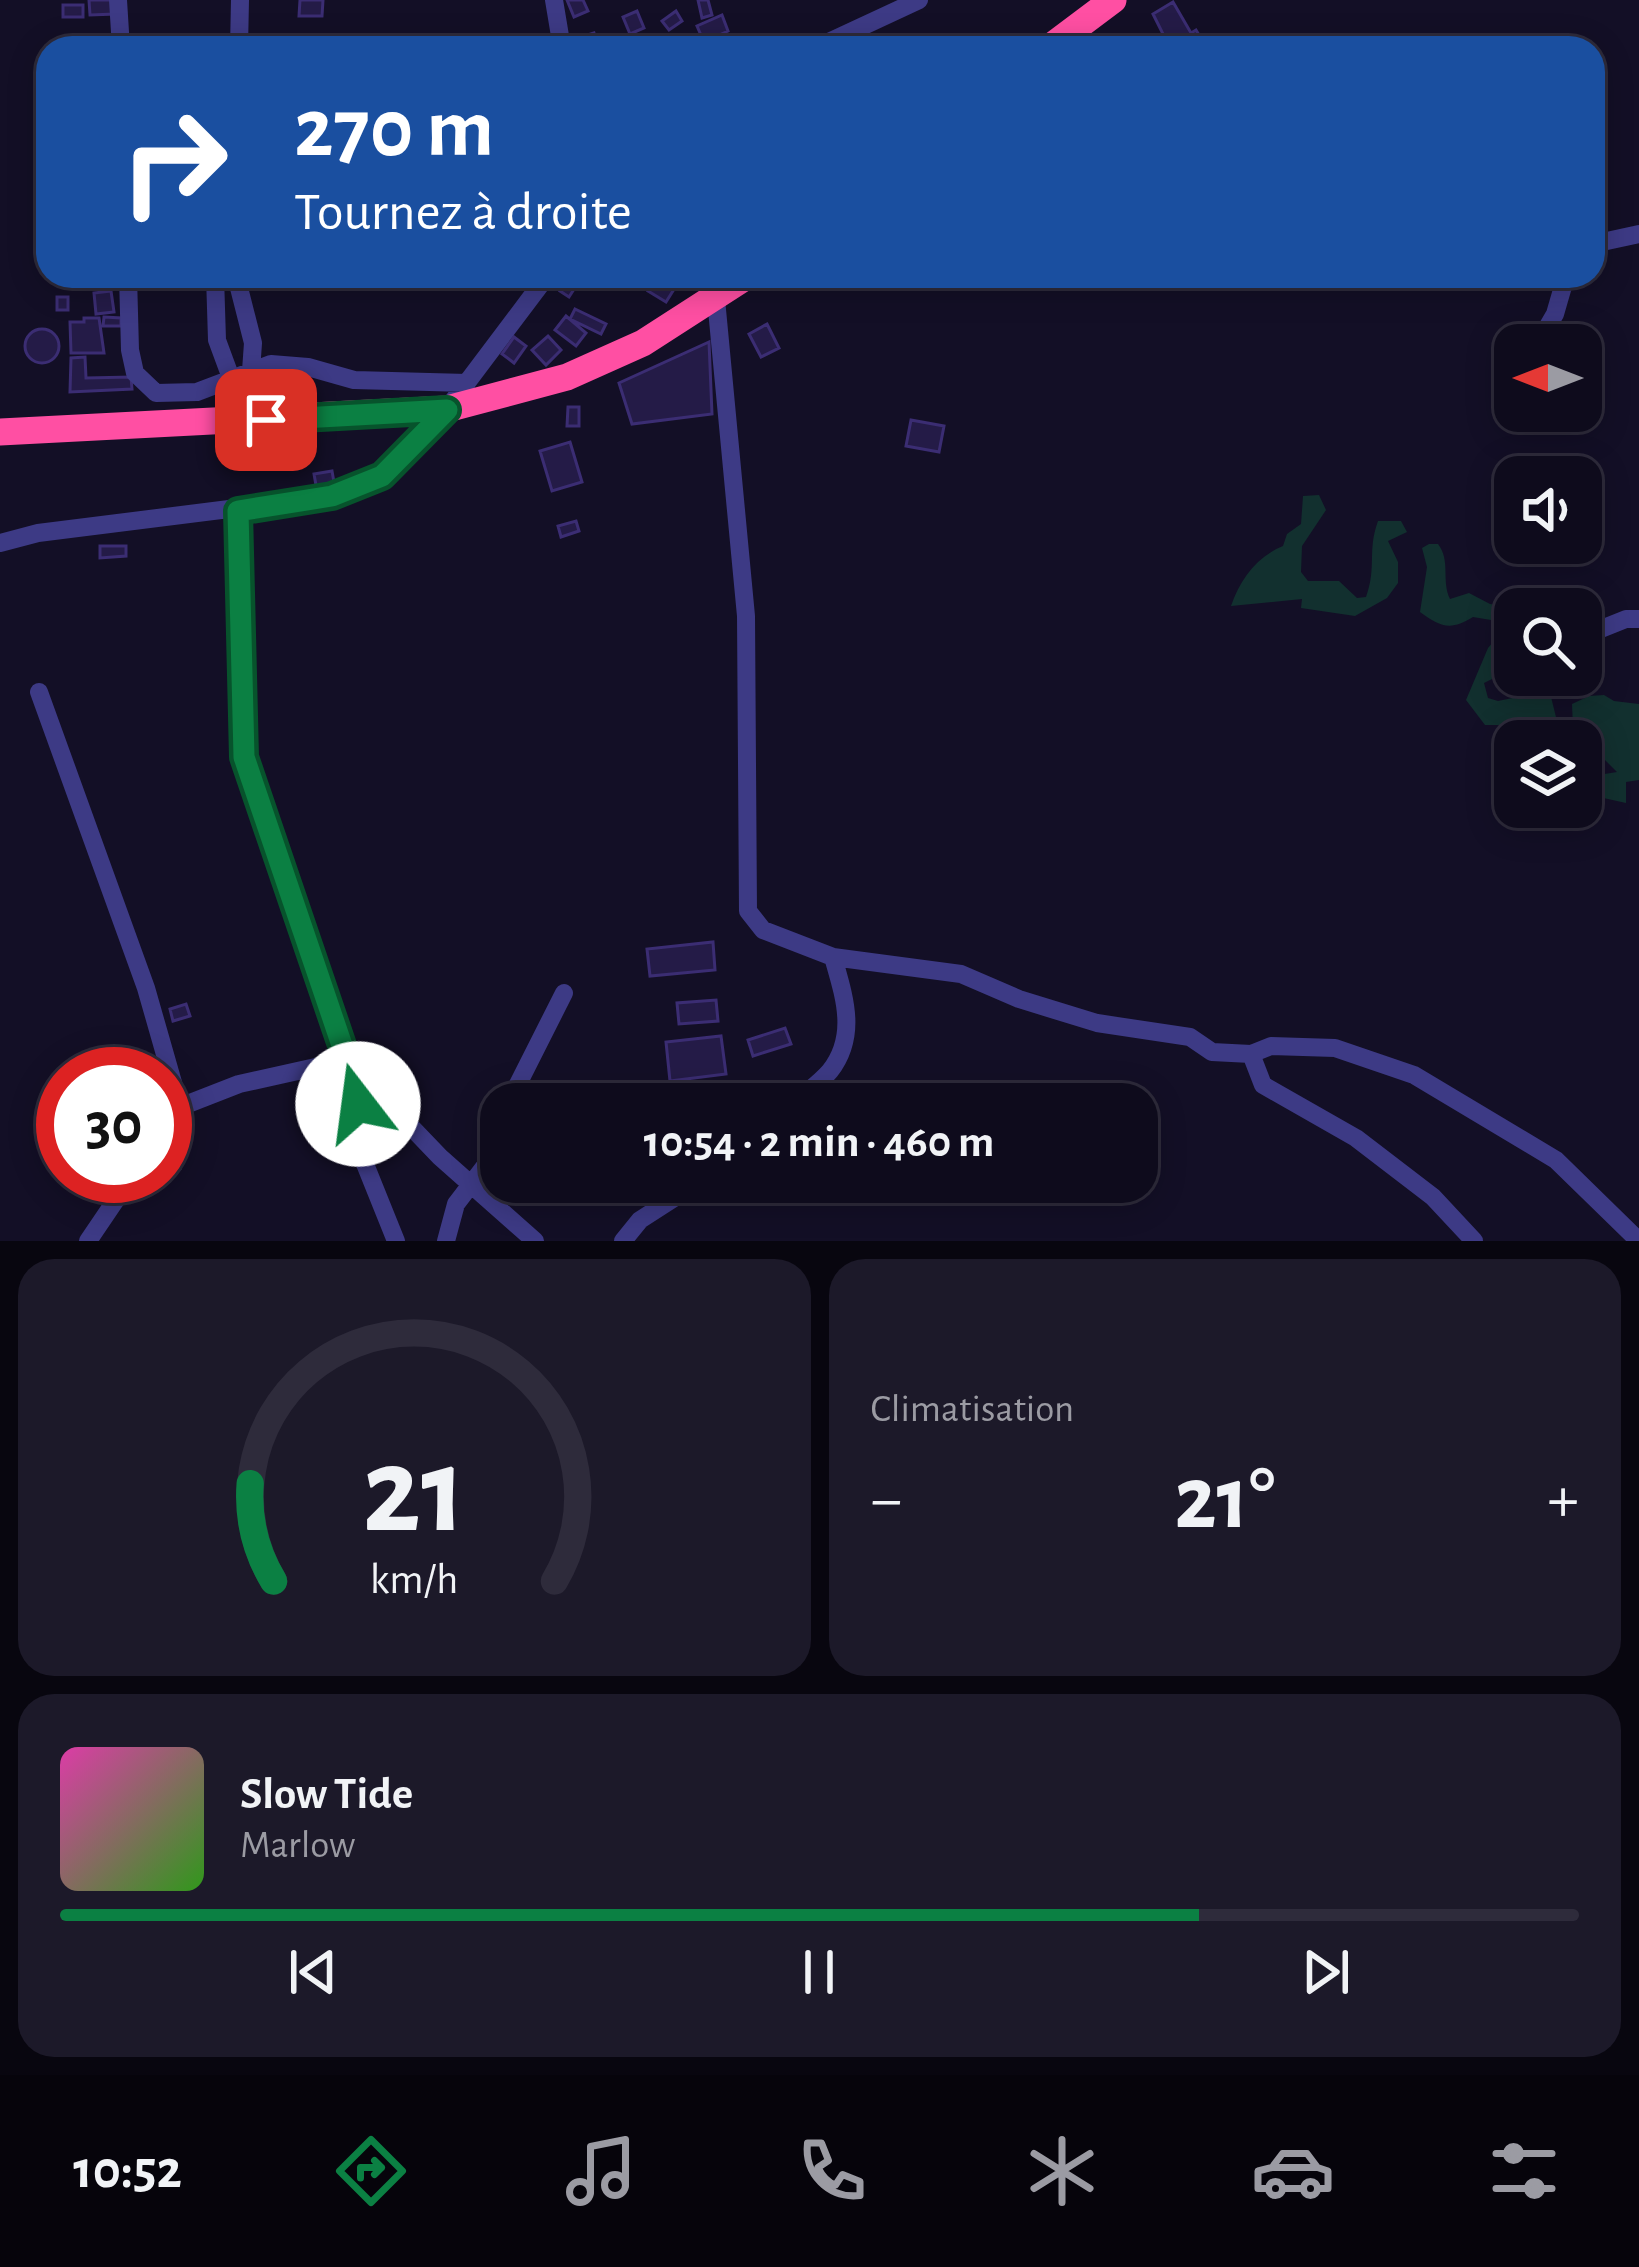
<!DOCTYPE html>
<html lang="fr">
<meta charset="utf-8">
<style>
:root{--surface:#0e0b1c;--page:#1c1929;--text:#f1f3f6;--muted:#9b9ba3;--line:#2e2b3b;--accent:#0b8043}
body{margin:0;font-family:"Alegreya Sans",sans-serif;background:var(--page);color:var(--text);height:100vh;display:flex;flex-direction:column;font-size:45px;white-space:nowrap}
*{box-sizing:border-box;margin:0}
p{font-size:39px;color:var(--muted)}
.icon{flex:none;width:66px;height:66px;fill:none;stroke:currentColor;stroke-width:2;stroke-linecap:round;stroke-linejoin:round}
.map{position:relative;height:1241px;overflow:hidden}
.sheet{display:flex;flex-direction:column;gap:18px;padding:18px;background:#08060f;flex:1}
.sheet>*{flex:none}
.banner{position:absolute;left:36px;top:36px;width:1569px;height:252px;border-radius:36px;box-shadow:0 6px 30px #0003,0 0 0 3px var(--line);background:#1a4fa0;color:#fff;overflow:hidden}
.needle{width:78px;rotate:270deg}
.controls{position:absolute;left:1494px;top:324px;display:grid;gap:24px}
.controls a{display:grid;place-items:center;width:108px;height:108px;border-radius:24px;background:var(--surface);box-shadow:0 6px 30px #0003,0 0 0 3px var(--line);font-size:60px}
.speed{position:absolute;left:36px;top:1047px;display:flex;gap:24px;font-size:60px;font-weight:700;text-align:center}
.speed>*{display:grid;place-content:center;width:156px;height:156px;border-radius:50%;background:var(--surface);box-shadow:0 6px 30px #0003,0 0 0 3px var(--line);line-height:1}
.speed .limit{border:18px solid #d22;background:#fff;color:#111}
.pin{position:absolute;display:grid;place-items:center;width:102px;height:102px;color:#fff;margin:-51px;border-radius:24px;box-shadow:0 6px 18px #0006}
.me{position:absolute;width:132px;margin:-66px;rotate:345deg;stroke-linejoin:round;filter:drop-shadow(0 0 9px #0008)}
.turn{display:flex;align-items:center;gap:42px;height:252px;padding:0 60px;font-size:54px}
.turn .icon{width:156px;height:156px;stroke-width:2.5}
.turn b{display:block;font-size:84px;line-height:102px}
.big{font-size:90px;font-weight:700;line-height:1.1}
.sheet .tile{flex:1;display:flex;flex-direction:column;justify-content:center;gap:18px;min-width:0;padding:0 42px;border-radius:36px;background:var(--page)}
.sheet .dial{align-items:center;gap:0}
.dial svg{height:312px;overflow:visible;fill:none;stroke:var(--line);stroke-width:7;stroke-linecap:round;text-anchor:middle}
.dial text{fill:var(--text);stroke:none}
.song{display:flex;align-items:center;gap:36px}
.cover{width:144px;height:144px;border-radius:18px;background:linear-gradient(135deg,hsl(320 70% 55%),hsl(110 70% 35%))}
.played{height:12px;border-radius:6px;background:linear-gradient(90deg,var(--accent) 75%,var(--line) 75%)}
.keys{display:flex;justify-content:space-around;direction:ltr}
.heat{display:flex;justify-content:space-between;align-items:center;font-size:66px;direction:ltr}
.sheet .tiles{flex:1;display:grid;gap:18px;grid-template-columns:1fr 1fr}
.tile:last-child{grid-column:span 2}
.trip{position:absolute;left:480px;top:1083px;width:678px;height:120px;border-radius:36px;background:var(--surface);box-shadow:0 6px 30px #0003,0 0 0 3px var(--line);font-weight:700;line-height:120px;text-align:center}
.dock{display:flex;height:192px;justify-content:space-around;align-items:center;background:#06040b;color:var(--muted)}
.dock .icon{width:84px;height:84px}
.dock .selected{color:var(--accent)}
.dock b{font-size:54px;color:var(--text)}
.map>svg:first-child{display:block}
</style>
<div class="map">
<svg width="1639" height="1241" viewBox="0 0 1639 1241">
<rect width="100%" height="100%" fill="#130f26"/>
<path fill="#12302f" d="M1319,495l7,15 -24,36 -1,26 7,9h31l18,17 9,-1c11,-30 1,-46 12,-76h23l6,11 -19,9 10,21v21l-11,15 -32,18 -54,-8 1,-9 -71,7c9,-26 25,-49 52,-60l4,-12 14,-10 2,-28z
M1429,544h9c13,17 3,36 12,55l19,-6 21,11 48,5h-23v45l-5,16 -26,13 4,15 10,3 43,-9 10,5 11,44h-24c-13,-17 -33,-16 -53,-16l-19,-25 22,-52 21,-25 -36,-6c-22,14 -33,10 -53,-5l7,-45 -5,-19z
M1604,695l10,6 25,3v76l-13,2v21l-45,-10v-20l11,3 25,-4 -44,-44 -1,-24 17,-8z"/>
<path fill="#241b47" stroke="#3b2d73" stroke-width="3" d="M89,0h25l1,14 -25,1z
M300,0h23l-1,16h-23z
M567,0h16l5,11 -14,6z
M698,0h10l4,15 -10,3z
M1173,2l18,31 5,-3 11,18h-37l-17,-34z
M63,5h20v12h-20z
M637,11l7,17 -14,6 -7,-17z
M676,11l6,10 -13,9 -7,-9z
M722,15l6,16 -24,11 -7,-16z
M594,33l5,15h-31l-2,-6z
M625,276h25l-6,11z
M657,276l19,10 -10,16 -18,-11z
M569,278l9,5 -9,14 -9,-6z
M111,291l3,21 -18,2 -2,-21z
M57,297h11v13h-11z
M575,309l31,15 -5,10 -31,-15z
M566,316l20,17 -10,13 -21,-16z
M104,317l17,1v8h-18z
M84,318h15l5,35h-33l-1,-31h14z
M767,324l12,24 -18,9 -12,-23z
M25 346a17 17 0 1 1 34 0a17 17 0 1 1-34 0Z
M548,336l13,14 -15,15 -14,-15z
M514,337l12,9 -12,17 -12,-9z
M709,342l3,72 -80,10 -13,-41z
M85,357l1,21 45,-1 1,12 -62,3 1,-34z
M568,407h11v19h-12z
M911,420l33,6 -5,26 -33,-6z
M570,442l12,40 -30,9 -12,-40z
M332,471l3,17 -18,3 -3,-17z
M576,521l3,10 -18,6 -3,-11z
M100,546h26v10l-26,2z
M713,942l2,28 -65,6 -3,-27z
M716,1000l2,21 -39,3 -2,-21z
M186,1004l4,12 -17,5 -3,-12z
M785,1028l6,16 -38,12 -5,-16z
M721,1036l5,38 -56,7 -4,-39z
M166,1155l14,14 -15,15 -7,-8h7z"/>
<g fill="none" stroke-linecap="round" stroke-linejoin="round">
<path stroke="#3d3a85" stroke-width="18" d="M118,0l3,48
M554,0l8,48
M239,48l1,-48
M816,48l103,-48
M1593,244l46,-10
M128,276l2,74 5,23 21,20 41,-1 74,-28 37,3 46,13 113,3
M215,276l2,64 14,38
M236,276l17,67 -2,28
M716,299l30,317 2,295 15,19 70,27 128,17 58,25 78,24 93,14 22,15 39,2 20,-8 64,2 79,27 142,85 83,81
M1537,345l18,-31 11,-38
M1502,394l13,-22
M238,511l6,246 103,303 11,44 7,60 31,77
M0,543l38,-10 294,-37 50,-21 65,-66 100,-133
M1581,637l45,-18h13
M39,692l107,296 34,119
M1251,1054l12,31 93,53 77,59 41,44
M508,1104l56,-111
M793,1104c12,-11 27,-21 37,-33 28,-36 14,-75 3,-114
M165,1129l15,-22 59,-23 108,-24 93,97 95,84
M88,1241l44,-65
M446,1241l10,-37 29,-38 16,-43
M623,1241l17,-21 59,-38"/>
<path stroke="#ff4fa3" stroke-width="27" d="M1049,48l64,-48
M0,432l447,-23 120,-32 76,-34 104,-67"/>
</g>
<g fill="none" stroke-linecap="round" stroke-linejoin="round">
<defs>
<path id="route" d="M266,420l181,-10 -65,66 -50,20 -94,15 6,246 103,303 11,44"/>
</defs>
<use href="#route" stroke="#07532c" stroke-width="30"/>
<use href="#route" stroke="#0b8043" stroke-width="21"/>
</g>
</svg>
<div class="controls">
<a><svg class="needle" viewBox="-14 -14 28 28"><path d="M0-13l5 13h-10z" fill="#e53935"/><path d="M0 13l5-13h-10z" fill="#9b9ba3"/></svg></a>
<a><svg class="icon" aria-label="sound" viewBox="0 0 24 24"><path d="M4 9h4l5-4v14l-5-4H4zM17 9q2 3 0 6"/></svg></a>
<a><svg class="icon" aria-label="search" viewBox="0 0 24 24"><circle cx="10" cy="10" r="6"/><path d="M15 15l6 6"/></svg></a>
<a><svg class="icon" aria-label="layers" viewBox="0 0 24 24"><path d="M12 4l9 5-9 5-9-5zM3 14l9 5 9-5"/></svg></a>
</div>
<div class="speed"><div class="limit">30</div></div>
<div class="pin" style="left:266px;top:420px;background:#d93025"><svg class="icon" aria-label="arrive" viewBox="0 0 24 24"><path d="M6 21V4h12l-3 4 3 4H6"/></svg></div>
<svg class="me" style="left:358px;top:1104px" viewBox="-20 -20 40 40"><circle r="19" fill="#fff"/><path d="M0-13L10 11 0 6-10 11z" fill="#0b8043"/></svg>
<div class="trip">10:54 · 2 min · 460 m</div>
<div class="banner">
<div class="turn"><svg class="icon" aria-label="right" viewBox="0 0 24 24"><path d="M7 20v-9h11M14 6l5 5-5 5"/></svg><div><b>270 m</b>Tournez à droite</div></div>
</div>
</div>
<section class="sheet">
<div class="tiles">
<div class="tile dial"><svg viewBox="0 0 100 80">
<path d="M14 69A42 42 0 1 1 86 69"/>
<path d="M14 69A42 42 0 0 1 8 44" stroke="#0b8043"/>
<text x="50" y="56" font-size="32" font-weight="700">21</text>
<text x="50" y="72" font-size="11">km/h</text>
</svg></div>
<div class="tile"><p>Climatisation</p>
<div class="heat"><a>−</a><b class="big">21°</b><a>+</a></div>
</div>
<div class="tile">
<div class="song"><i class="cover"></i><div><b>Slow Tide</b><p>Marlow</p></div></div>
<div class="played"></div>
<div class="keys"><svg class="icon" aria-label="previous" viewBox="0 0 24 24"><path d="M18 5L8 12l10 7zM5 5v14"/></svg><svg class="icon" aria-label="pause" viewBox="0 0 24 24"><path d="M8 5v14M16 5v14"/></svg><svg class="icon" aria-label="next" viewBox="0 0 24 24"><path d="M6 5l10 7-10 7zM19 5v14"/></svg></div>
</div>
</div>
</section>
<nav class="dock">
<b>10:52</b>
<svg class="icon selected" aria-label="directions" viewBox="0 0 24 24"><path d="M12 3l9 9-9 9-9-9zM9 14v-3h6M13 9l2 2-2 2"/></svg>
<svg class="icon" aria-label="music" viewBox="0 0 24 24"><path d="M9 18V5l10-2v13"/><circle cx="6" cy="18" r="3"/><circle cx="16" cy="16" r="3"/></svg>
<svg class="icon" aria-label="phone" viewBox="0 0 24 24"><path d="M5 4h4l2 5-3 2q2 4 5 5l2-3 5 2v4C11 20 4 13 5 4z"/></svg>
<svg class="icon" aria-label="climate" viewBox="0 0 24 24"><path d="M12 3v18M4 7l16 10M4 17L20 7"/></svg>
<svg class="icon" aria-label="car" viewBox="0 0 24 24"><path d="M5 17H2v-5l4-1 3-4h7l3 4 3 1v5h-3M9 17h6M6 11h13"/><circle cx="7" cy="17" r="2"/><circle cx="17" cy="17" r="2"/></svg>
<svg class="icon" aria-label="filters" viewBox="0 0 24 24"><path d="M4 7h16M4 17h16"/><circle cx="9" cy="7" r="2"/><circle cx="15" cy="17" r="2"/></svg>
</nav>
